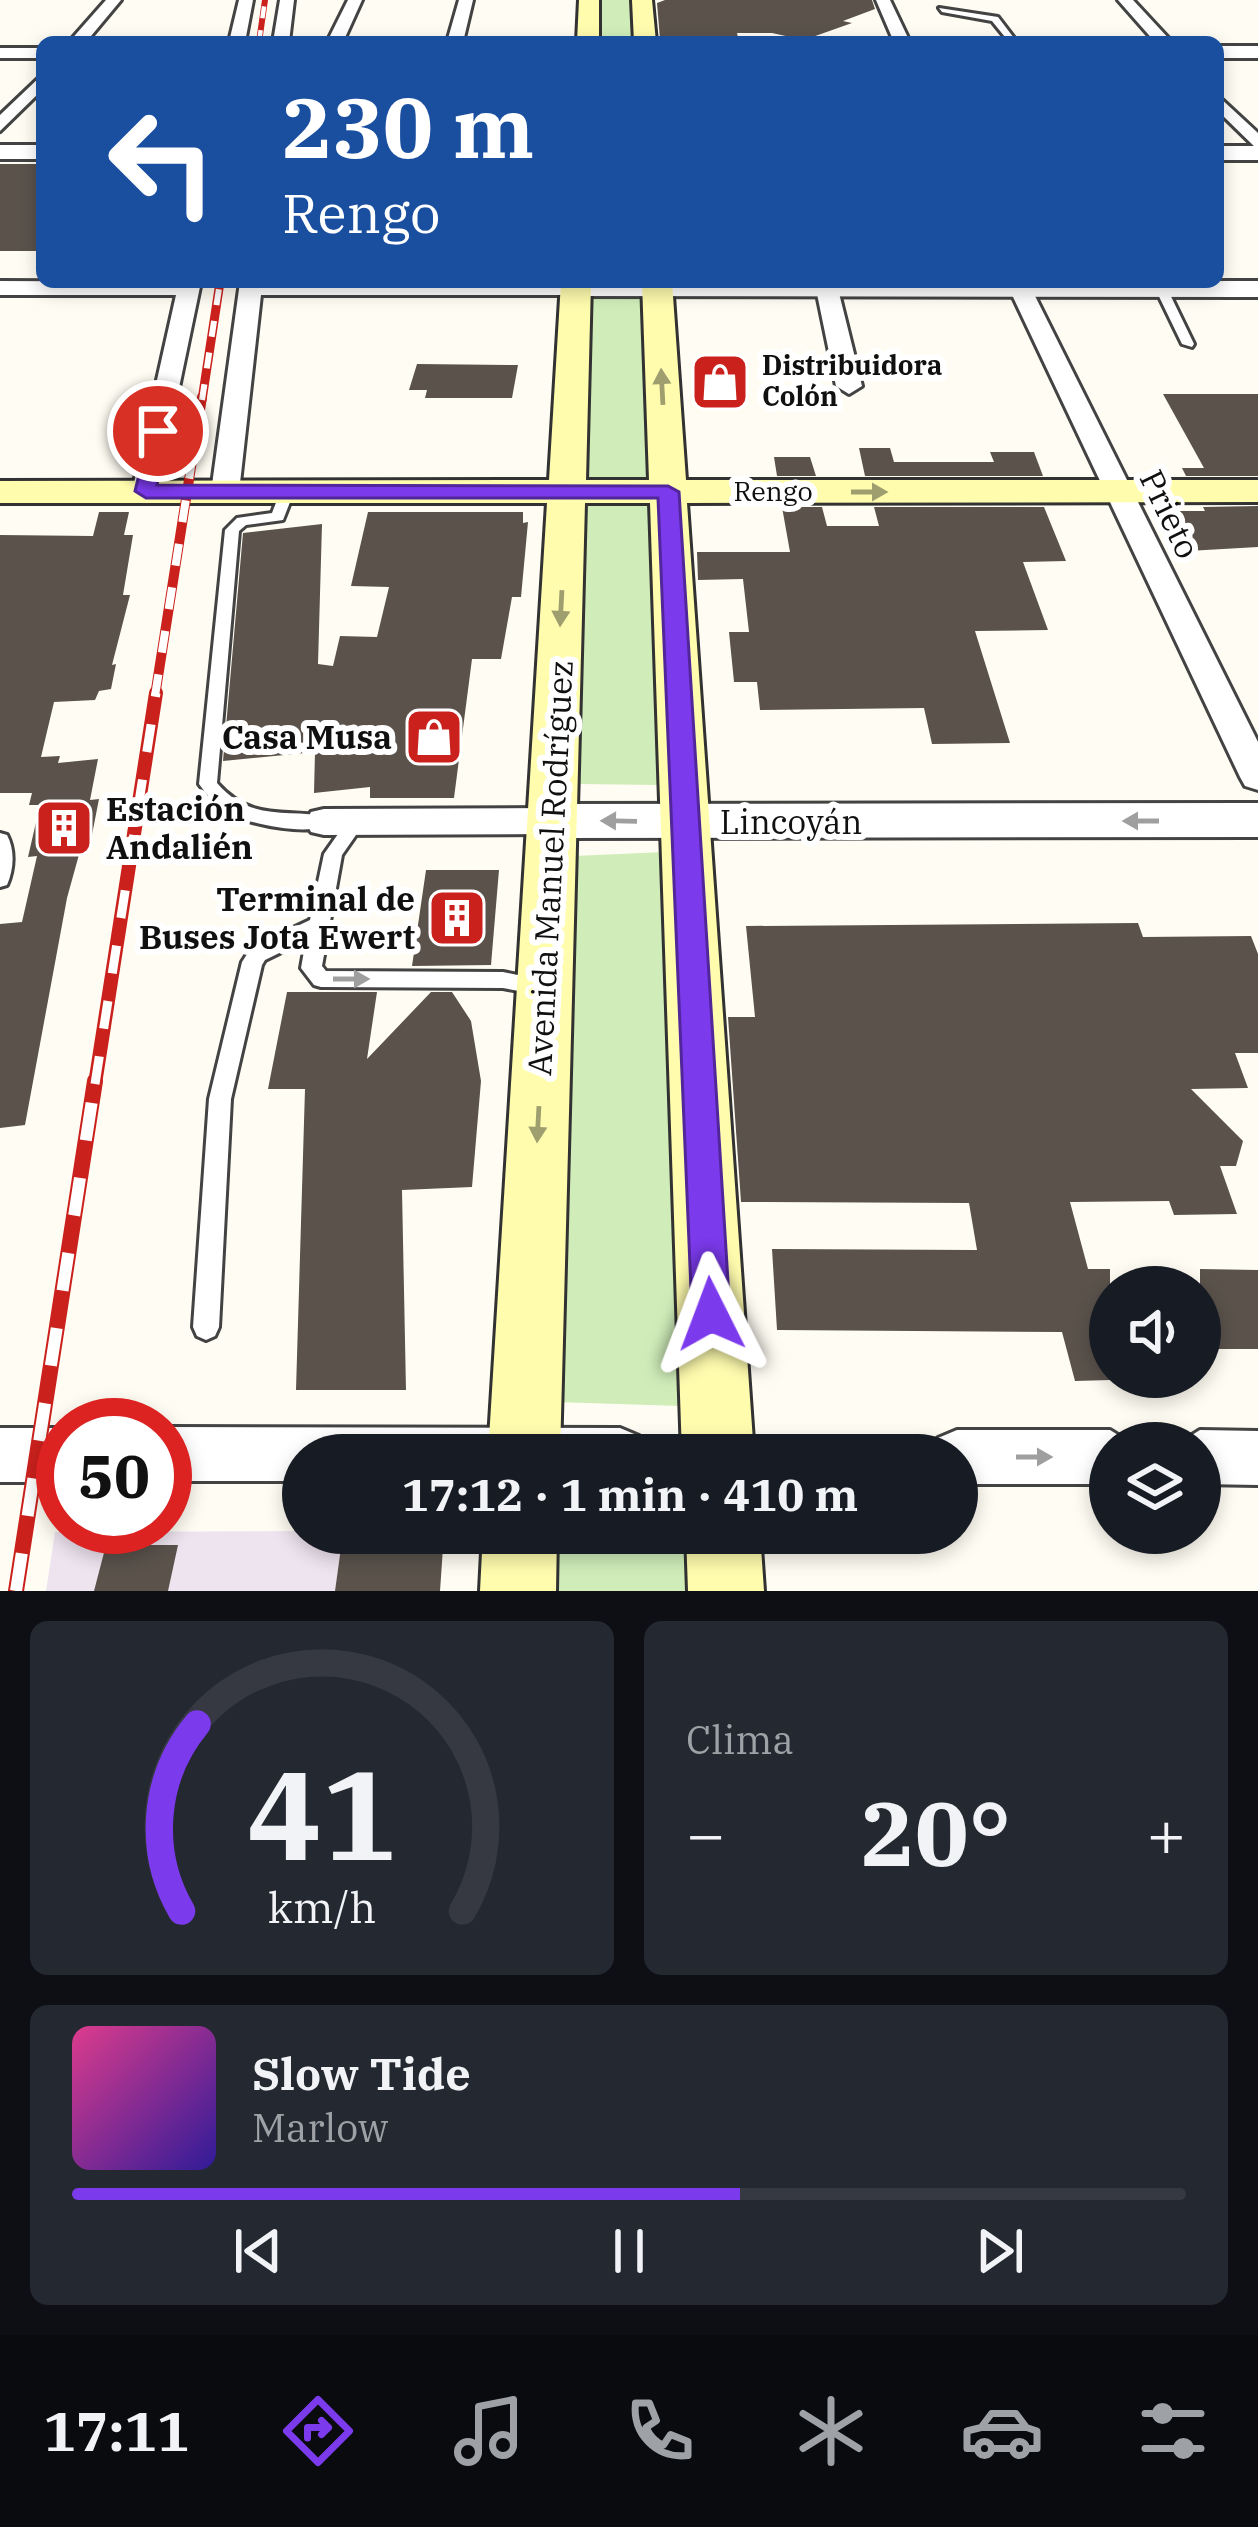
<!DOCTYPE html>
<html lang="es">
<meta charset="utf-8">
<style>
:root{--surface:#171b24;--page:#242831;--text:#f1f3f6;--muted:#9ea1a6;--line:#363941;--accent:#7c3aed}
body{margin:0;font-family:"IBM Plex Serif",serif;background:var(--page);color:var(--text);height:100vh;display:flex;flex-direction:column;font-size:45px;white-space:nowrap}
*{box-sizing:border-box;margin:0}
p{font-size:39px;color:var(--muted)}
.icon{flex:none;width:66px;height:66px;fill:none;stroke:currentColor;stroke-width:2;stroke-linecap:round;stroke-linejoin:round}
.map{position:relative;height:1591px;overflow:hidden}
.details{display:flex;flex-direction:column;gap:30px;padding:30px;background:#0d0f14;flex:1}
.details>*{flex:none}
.top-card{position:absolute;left:36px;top:36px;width:1188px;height:252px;border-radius:18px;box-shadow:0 6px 18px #0003;background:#1a4fa0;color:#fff;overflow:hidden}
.controls{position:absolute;left:1089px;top:1266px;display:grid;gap:24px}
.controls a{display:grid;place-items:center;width:132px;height:132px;border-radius:50%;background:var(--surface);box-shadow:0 6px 18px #0003;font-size:60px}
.speed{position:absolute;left:36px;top:1398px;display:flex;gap:24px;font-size:60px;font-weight:700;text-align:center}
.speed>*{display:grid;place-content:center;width:156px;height:156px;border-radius:50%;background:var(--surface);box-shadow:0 6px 18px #0003;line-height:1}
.speed .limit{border:18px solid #d22;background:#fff;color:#111}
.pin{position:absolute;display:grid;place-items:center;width:102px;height:102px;color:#fff;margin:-51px;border:6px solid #fff;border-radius:50%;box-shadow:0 3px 12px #0007}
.me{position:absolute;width:132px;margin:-66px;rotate:357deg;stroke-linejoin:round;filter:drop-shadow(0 0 9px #0008)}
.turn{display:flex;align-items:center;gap:42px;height:252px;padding:0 48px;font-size:54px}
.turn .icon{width:156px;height:156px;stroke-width:2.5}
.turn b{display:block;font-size:84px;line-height:102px}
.big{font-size:90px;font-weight:700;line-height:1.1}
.details .widget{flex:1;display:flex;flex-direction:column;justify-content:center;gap:18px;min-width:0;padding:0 42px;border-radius:18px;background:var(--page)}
.details .dial{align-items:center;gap:0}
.dial svg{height:312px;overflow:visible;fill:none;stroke:var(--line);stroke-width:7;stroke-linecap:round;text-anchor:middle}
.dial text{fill:var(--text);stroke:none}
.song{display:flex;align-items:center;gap:36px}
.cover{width:144px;height:144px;border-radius:18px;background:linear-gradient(135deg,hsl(330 70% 55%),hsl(250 70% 35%))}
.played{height:12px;border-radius:6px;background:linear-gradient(90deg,var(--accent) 60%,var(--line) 60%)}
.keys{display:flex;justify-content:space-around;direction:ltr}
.heat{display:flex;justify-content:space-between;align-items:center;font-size:66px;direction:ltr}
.details .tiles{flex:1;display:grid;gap:30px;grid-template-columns:1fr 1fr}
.widget:last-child{grid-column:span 2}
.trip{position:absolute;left:282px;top:1434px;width:696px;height:120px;border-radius:60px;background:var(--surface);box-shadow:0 6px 18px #0003;font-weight:700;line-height:120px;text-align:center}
.dock{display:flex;height:192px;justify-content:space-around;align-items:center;background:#090b0e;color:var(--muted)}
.dock .icon{width:84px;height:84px}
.dock .selected{color:var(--accent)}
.dock b{font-size:54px;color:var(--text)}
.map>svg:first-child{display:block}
</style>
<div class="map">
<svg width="1258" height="1591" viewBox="0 0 1258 1591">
<rect width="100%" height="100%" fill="#fffdf3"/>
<path fill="#eee4ef" d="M55,1532l248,-1 40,2 -8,58h-289z"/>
<path fill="#d0edb9" d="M597,0h35l3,42h-40z
M593,282h57l8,503 -80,-1z
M665,852l15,554 -125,-4 18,-546z
M551,1533h136l3,58h-141z"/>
<path fill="#5a524b" d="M665,0h207l3,9 -32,12 9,2 -48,17 -32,-7h-35l2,9h-53l-26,-3 -3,-36z
M0,164h42v87h-42z
M417,364l101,1 -6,33h-87l2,-8h-18z
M1163,394h95v82h-72l-4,-8h22z
M859,448h31l4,14h100l-4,-10h44l9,24h-178z
M774,457h36l6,19h-39z
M1258,506v41l-70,4 -3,-6h-14l-14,-28h13l-3,-6h38l-2,-4z
M782,507h40l5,19h52l-5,-19h170l22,54 -43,1 25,68 -73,1 35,112 -78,1 -8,-36 -164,2 -3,-28h-23l-5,-50h20l-6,-53 -45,1 -1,-28h93z
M99,512h30l-5,23h9l-10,60h7l-18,70 4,-1 -5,25 -12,2 -4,9 -41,2 -13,55 19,-1 -2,7 40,-4 -8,41 9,-1 -10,51 -9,1 -13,47 -42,227 -25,3v-204l22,-2 15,-66 -9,1 12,-52h-11l3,-12h-32v-258l93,1z
M368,512h155v11l5,-1 -7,75h-9l-11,62h-29l-18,139h-84v-11l-56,6 1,-41 -92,9 20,-228 79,-9 -4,140 15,2 7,-30 37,1 12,-50 -38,-1z
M426,870h73l-8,95 -79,1z
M1138,923l5,14 108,-1 7,18v99h-23l13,35 -57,1 52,52 -7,25h-16l17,48 -63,1 -5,-14 -99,1 18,67h22v111l-35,1 -13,-49 -285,-2 -5,-81 205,1 -8,-47 -228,-1 -13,-185h27l-9,-91z
M287,992h90l-10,67 64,-67h21l19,29 10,60 -9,106 -70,3 4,200h-110l9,-301h-37z
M1200,1269l58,1v79h-58z
M343,1533h101l-4,58h-105z
M106,1545h72l-10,46h-74z"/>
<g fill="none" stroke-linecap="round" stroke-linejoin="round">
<defs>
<path id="service" d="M939,8l59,9 19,25h-8l-17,-21 -50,-9z
M1152,282h12l30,62 -2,3 -10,-3z
M287,488l7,4 -11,28 -37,5 -7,6 -22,252c35,40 69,25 113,34l3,5c-18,16 -84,3 -106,-10 -12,-7 -20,-17 -28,-28l26,-254 12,-12 35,-5 8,-21z
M356,815l9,7 -23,33 -20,111 4,5 177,1 44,9 3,6 -3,6 -7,2 -37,-7 -182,-1 -7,-2 -13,-17 5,-28 -41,20 -3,5 -31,134 -12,228 -4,9 -9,4 -9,-4 -4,-9 16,-228 33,-137 9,-14 59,-28 14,-66 26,-37z
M0,833l7,2c8,15 7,34 0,50l-7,2z"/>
<path id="minor" d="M106,0h15l-35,42h-17z
M239,0h14l-8,42h-16z
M280,0h14l-5,42h-16z
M348,0h14l-19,42h-16z
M459,0h14l-10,42h-16z
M876,0h14l20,42h-16z
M1118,0h15l39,42h-17z
M0,48h42v10h-42z
M42,75v15l-42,41v-16z
M1218,96l40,37v17l-40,-39z
M0,281l201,1 -45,216h-20l-4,-6 44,-197h-176z
M240,282h338l8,6 -11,7h-314l-22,197 -14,8 -14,-8z
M827,282l11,7 24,97 -13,8 -13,-8 -20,-97z
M1006,282h22l230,460v48l-13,-4 -5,-9z
M552,808l13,3 5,10 -5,10 -13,3 -228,1 -13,-3 -5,-10 5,-10 13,-3z
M165,1427l455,1 19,8 8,19h-344v26h-138z
M0,1428h63v54h-63z
M957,1430h153l21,13h-21v41h-153v-29h-26l7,-17z
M1200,1430l58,1v54l-58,-1v-41h-21z"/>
<path id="tertiary" d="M1218,46h40v12h-40z
M0,145h42v14h-42z
M1218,146h40v14h-40z
M1258,281v16l-683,-1 -14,-8 4,-6z
M1258,803v34l-706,1 -16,-5 -7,-12 7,-12 16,-5z"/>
<path id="secondary" d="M579,0h20v42h-22z
M632,0h20l4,42h-22z
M561,282h30l-5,198h63l-7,-198h30l14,198h572v22l-571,1 67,952h-72l-32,-952h-65l-25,952h-72l59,-952h-547v-22l549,-1z
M483,1533h74l-1,58h-76z
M686,1533h74l4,58h-76z"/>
</defs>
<use href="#service" stroke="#434343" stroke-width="6"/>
<use href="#minor" stroke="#434343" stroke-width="6"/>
<use href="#tertiary" stroke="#434343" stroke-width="6"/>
<use href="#secondary" stroke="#323232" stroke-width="6"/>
<use href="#service" fill="#fff" fill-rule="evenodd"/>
<use href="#minor" fill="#fff" fill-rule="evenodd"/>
<use href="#tertiary" fill="#fff" fill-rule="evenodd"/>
<use href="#secondary" fill="#fffcae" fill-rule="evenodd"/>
<defs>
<path id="rail-far4" d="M259,42l6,-42"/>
<path id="rail-far3" d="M202,400l18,-118"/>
<path id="rail-far2" d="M155,696l47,-299"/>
<path id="rail-far1" d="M95,1084l61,-391"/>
<path id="rail" d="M16,1591l79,-510"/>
</defs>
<use href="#rail-far4" stroke="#cb211d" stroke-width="6"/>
<use href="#rail-far3" stroke="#cb211d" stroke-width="9"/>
<use href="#rail-far2" stroke="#cb211d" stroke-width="10"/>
<use href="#rail-far1" stroke="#cb211d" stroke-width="14"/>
<use href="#rail" stroke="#cb211d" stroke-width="16"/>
<use href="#rail-far4" stroke="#fff" stroke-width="4.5" stroke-dasharray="12" stroke-linecap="butt"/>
<use href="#rail-far3" stroke="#fff" stroke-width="6" stroke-dasharray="16" stroke-linecap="butt"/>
<use href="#rail-far2" stroke="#fff" stroke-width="8" stroke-dasharray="22" stroke-linecap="butt"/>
<use href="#rail-far1" stroke="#fff" stroke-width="9" stroke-dasharray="28" stroke-linecap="butt"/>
<use href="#rail" stroke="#fff" stroke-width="12" stroke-dasharray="38" stroke-linecap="butt"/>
</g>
<defs><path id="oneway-solid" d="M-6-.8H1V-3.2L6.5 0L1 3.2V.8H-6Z" transform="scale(3)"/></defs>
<g fill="#9f9e6f">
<use href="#oneway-solid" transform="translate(662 387) rotate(-93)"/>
<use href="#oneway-solid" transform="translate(869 492)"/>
<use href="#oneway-solid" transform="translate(561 608) rotate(93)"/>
<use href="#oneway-solid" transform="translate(538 1124) rotate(93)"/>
</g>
<g fill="#9f9f9f">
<use href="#oneway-solid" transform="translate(619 821) rotate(-179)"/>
<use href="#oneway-solid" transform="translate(1141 821) rotate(180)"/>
<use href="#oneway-solid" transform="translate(351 979)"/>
<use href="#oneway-solid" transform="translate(1034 1457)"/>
</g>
<path fill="#7c3aed" stroke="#51269a" stroke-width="3" d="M151,427l17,4 -11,54 511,1 11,6 51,822 -6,13 -13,5 -14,-5 -5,-13 -34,-816h-512l-11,-7z"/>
<defs>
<symbol id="shop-square" viewBox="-11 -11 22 22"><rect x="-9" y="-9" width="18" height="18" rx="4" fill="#cb211d" stroke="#fff"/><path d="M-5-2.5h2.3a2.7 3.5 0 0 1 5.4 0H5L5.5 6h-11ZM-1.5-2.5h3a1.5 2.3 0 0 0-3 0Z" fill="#fff"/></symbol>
<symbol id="building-square" viewBox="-11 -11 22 22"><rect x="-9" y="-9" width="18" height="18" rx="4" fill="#cb211d" stroke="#fff"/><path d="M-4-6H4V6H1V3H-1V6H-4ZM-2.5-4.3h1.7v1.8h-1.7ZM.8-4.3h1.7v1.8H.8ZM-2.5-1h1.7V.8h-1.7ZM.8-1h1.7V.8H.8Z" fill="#fff"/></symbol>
</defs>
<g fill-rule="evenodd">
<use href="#shop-square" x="687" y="349" width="66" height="66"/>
<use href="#shop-square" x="401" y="704" width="66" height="66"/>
<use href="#building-square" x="31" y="795" width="66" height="66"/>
<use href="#building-square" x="424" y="885" width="66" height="66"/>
</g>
<g text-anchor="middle" stroke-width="12" stroke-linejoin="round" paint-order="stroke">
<g font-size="27" font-weight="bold" fill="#101010" stroke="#fff" text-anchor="start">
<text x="762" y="375">Distribuidora<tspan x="762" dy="31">Colón</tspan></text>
</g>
<g font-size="27" fill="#101010" stroke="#fff">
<text x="773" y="501">Rengo</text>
</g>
<g font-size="33" fill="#101010" stroke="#fff">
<text transform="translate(1170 514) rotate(64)" y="12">Prieto</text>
<text x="791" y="834">Lincoyán</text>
<text transform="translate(550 868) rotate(-87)" y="12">Avenida Manuel Rodríguez</text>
</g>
<g font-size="33" font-weight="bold" fill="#101010" stroke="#fff" text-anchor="end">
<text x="392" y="749">Casa Musa</text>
<text x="106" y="821" text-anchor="start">Estación<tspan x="106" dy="38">Andalién</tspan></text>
<text x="415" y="911">Terminal de<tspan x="415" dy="38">Buses Jota Ewert</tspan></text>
</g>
</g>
</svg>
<div class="controls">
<a><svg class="icon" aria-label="sound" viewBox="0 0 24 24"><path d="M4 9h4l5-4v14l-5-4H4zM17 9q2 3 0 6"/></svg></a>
<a><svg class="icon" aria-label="layers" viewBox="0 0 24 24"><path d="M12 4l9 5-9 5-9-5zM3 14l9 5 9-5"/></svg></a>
</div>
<div class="speed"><div class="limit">50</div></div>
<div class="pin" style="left:158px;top:431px;background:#d93025"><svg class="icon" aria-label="arrive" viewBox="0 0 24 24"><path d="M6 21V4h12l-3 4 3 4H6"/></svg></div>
<svg class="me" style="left:711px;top:1314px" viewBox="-20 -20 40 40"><path d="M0-17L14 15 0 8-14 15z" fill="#7c3aed" stroke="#fff" stroke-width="4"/></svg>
<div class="trip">17:12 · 1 min · 410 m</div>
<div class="top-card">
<div class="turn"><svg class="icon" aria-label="left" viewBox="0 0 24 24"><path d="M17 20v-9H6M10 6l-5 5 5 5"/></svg><div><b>230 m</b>Rengo</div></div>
</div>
</div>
<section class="details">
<div class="tiles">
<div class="widget dial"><svg viewBox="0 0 100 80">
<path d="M14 69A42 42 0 1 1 86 69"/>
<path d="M14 69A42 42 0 0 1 18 21" stroke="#7c3aed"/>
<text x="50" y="56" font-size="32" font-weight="700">41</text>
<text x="50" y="72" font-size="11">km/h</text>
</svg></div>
<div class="widget"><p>Clima</p>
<div class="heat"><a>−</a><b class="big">20°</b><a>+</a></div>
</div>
<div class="widget">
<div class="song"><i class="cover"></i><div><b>Slow Tide</b><p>Marlow</p></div></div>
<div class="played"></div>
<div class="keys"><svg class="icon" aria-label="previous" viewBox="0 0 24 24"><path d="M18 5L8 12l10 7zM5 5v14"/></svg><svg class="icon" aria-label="pause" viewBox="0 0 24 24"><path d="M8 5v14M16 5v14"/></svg><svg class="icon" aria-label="next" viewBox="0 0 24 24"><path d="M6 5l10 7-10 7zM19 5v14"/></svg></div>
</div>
</div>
</section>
<nav class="dock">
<b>17:11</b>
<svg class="icon selected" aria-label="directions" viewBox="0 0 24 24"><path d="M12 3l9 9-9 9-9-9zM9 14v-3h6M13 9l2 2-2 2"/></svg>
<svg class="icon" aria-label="music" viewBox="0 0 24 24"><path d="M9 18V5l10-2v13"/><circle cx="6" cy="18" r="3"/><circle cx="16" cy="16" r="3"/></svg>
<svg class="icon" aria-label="phone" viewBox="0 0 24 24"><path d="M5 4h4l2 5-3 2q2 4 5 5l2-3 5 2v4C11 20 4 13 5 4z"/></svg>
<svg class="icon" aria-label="climate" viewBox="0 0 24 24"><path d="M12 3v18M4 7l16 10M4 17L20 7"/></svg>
<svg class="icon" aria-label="car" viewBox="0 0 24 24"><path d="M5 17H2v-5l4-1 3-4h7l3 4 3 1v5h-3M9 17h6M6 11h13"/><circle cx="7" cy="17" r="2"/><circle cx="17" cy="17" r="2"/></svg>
<svg class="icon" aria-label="filters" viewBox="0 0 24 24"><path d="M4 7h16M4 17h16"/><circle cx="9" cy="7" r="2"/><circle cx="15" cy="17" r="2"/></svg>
</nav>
